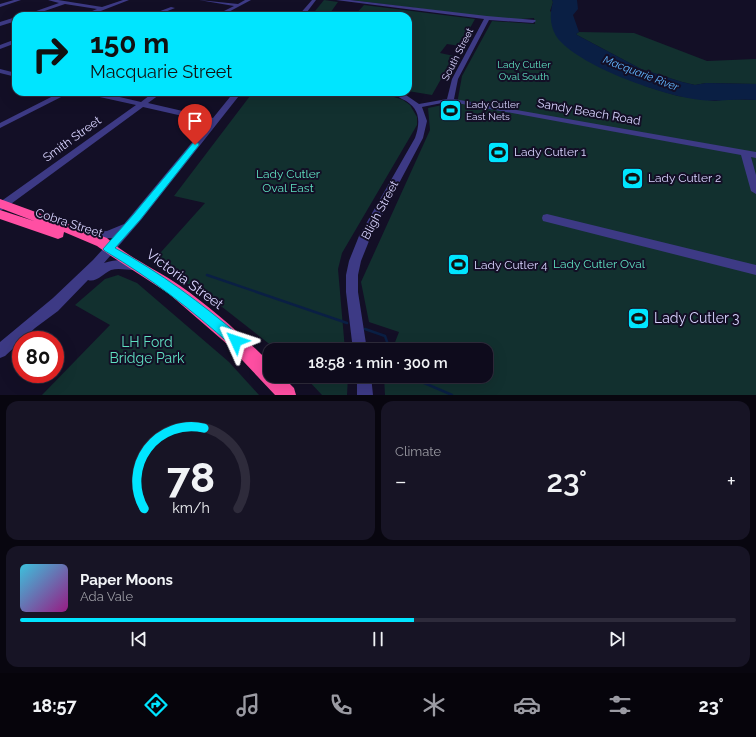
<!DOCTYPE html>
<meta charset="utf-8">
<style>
:root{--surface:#0e0b1c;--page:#171425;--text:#f1f3f6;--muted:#9b9ba3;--line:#2e2b3b;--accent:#00e5ff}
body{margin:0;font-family:Raleway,sans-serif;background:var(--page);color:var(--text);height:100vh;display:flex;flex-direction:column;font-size:15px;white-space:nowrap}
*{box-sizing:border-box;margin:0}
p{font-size:13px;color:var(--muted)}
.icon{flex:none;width:22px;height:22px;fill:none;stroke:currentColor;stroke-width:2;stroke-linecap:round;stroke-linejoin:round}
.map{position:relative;height:395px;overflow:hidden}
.details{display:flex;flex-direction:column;gap:6px;padding:6px;background:#08060f;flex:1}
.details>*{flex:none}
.banner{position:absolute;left:12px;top:12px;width:400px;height:84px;border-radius:12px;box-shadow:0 4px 16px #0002,0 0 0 1px var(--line);background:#00e5ff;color:#111;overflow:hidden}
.speed{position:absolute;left:12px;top:331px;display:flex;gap:8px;font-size:20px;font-weight:700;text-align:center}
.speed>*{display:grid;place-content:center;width:52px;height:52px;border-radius:50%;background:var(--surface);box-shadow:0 4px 16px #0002,0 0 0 1px var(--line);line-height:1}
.speed .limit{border:6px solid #d22;background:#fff;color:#111}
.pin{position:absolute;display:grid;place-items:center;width:34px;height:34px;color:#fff;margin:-41px -17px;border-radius:50% 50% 50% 0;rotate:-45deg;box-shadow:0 0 4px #0007}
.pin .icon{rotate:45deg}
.me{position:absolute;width:44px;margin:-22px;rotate:312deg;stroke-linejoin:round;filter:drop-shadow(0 0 3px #0008)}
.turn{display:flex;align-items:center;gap:14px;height:84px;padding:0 12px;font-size:18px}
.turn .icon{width:52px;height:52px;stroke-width:2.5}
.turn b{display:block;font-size:28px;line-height:34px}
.big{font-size:30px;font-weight:600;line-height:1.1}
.details .tile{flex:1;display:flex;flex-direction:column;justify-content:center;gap:6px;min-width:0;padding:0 14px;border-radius:12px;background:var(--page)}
.details .dial{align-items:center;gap:0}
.dial svg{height:104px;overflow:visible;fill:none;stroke:var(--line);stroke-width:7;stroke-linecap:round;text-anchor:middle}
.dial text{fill:var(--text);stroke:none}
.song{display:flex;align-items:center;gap:12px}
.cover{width:48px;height:48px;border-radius:6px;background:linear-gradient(135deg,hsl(190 70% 55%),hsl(310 70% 35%))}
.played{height:4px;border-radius:2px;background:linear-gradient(90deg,var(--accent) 55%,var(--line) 55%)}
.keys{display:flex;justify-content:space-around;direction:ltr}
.heat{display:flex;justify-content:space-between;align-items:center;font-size:22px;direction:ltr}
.details .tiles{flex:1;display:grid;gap:6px;grid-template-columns:1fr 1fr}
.tile:last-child{grid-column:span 2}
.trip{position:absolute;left:263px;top:343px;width:230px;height:40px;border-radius:12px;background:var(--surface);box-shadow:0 4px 16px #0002,0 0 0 1px var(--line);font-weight:600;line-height:40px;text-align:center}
.tabs{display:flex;height:64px;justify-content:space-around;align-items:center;background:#06040b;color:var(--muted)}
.tabs .icon{width:28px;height:28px}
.tabs .current{color:var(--accent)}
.tabs b{font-size:18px;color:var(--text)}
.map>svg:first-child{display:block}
</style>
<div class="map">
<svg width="756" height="395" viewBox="0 0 756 395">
<rect width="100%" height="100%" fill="#130f26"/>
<path fill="#12302f" d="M324,0l14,2 -10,14h-17z
M351,0h201l1,2 -3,9 65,62 33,14 30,9 37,5 14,-2 27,1v295h-371l-1,-19h102v-26h-94l7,-18 -30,-10 -8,-40 69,-152 -2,-22 24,-5 5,1 5,-28 30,-55 43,3 -1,-6 -23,2z
M364,5l111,14 -15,27 -13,-2 -7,9 14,3 -22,39 -24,-4v-75h-54z
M579,32l55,1 73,28 49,-2v25l-50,-1 -11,2 -13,-3 -41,-13 -64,-34 -1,-1z
M253,92h126l24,8 7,5 7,12v8l-75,128 -4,16 7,81h-68l-60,-47 -64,-42 52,-58 -31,-7z
M118,275l19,8 92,79 30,33h-217l68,-70 -35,-20 30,-26z
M304,376h44l-1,19h-25z"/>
<path fill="#0a1f44" d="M552,0h25l1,9 -5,6 6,17 -3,2 1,1 64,34 41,13 13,3 11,-2 50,1v16c-19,-2 -37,2 -55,0 -37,-4 -117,-32 -142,-60 -9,-11 -10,-25 -6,-38z"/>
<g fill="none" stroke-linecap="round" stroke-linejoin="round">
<path stroke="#0a1f44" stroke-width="2.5" d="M207,275l140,48
M365,329l20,7 5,14
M408,376l44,19"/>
<path fill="#3d3a85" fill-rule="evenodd" d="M14,0h7l-21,7v-3z
M48,0h10l44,7 21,-7h6l-41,16h-8l17,-7 -32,-5 -35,12h-8l37,-13z
M199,0l39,4 7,-4h6l-30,16h-7l20,-10z
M312,0h4l-12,16h-6z
M336,0h14l137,16 48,4 1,1 -3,2 -44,-3 -31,59 -4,20 302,53v6l-5,-1 5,18v19l-5,-3 -10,-36 -284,-52h-15l-20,4 5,14 -4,17 -52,98 -10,25 -3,14v17l9,58h-14l-7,-58v-17l3,-14 10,-25 56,-98c6,-17 5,-31 -13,-39 -4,-3 -10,-4 -14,-7l15,1 16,11 28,-5 5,-20 32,-60z
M171,7l4,1 -20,8h-8z
M16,17v4l-16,5v-4z
M16,39v4l-16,6v-4z
M0,69l16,4v4l-16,-4z
M61,92h10l-71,36v-5z
M85,92h13l43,10 13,-10h9l-15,11 65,15 21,-26h8l-101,128 -37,43c12,-4 24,-4 36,0l2,3 -2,3c-9,3 -19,-2 -29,1 -7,3 -15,13 -23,10l-30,31 -23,17 -30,28 -5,2v-16l53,-44 40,-38 20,-22 -25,1 -4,-1 -2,-3 2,-3 23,-1 17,-7 85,-102 -66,-15 -139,102 -4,2v-9l136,-97 -50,-11z
M547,214l209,51v10l-213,-54 -1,-3 1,-3z
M357,376h14l2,19h-16z"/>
<path fill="#ff4fa3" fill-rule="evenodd" d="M0,199l107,39c20,19 49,31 72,47 33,23 63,50 91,78v13h12l12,12 2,7h-21l-48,-51 -59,-51 -57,-37 -14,-10 -33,-14 -1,5 -5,2 -58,-20v-9l34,11 -34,-13z"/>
</g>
<path fill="#00e5ff" stroke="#0095a6" d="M193,143h5l1,2 -59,75 -25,28c46,25 86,55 126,89l2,4 -2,5 -5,1 -4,-1c-41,-37 -80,-67 -127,-95l-2,-2 30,-34z"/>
<defs>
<symbol id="stadium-square" viewBox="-11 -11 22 22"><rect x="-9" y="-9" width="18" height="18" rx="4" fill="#00e5ff" stroke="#130f26"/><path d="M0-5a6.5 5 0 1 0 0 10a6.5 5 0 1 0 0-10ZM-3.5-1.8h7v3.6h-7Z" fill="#111"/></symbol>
</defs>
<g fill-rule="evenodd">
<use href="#stadium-square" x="438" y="98" width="25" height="25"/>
<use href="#stadium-square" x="486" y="140" width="25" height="25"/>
<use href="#stadium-square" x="620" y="166" width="25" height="25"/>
<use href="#stadium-square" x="446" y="252" width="25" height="25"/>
<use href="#stadium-square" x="626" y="306" width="25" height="25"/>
</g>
<g text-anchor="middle" stroke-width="4" stroke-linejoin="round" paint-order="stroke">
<g font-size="10" fill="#d9d4ff" stroke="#130f26">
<text transform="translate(457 54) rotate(-63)" y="4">South Street</text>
</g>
<g font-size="10" fill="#5fe0c0" stroke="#130f26">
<text x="524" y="68">Lady Cutler<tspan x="524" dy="12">Oval South</tspan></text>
</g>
<g font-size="10" fill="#d9d4ff" stroke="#130f26" text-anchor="start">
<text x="466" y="108">Lady Cutler<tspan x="466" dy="12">East Nets</tspan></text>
</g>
<g font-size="11" font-style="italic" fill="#62b6ff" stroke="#130f26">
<text transform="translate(641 73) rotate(21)" y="4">Macquarie River</text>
</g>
<g font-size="12" fill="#d9d4ff" stroke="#130f26">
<text transform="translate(589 112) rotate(10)" y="4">Sandy Beach Road</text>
<text transform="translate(72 139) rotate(-36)" y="4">Smith Street</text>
<text transform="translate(380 210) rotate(-62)" y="4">Bligh Street</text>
<text transform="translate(69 223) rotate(18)" y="4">Cobra Street</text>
</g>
<g font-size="12" fill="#d9d4ff" stroke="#130f26" text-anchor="start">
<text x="514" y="156">Lady Cutler 1</text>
<text x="648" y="182">Lady Cutler 2</text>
<text x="474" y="269">Lady Cutler 4</text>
</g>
<g font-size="12" fill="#5fe0c0" stroke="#130f26">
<text x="288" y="178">Lady Cutler<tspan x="288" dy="14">Oval East</tspan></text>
<text x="599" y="268">Lady Cutler Oval</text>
</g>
<g font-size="14" fill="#d9d4ff" stroke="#130f26">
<text transform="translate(185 279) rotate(36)" y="5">Victoria Street</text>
</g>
<g font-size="14" fill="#d9d4ff" stroke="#130f26" text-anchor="start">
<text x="654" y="323">Lady Cutler 3</text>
</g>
<g font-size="14" fill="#5fe0c0" stroke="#130f26">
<text x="147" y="347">LH Ford<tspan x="147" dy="16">Bridge Park</tspan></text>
</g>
</g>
</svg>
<div class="speed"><div class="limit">80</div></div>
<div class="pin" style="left:195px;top:145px;background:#d93025"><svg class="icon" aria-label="arrive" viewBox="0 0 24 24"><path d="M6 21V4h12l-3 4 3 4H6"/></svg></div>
<svg class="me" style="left:236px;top:341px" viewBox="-20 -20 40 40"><path d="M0-17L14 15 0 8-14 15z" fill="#00e5ff" stroke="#fff" stroke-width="4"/></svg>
<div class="trip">18:58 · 1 min · 300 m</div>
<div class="banner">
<div class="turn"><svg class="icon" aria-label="right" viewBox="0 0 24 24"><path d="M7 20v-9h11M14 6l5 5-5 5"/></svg><div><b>150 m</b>Macquarie Street</div></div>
</div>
</div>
<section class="details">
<div class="tiles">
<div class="tile dial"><svg viewBox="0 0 100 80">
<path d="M14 69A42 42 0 1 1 86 69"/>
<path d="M14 69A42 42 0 0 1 60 7" stroke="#00e5ff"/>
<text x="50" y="56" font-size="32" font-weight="700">78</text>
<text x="50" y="72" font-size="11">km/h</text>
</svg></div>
<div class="tile"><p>Climate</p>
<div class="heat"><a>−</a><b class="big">23°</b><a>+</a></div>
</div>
<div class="tile">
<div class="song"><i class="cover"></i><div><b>Paper Moons</b><p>Ada Vale</p></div></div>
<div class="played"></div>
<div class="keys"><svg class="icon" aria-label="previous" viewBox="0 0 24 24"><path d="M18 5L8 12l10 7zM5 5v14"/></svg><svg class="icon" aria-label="pause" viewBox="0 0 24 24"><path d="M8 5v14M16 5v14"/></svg><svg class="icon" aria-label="next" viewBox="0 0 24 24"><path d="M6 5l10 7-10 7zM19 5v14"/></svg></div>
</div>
</div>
</section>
<nav class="tabs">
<b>18:57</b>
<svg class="icon current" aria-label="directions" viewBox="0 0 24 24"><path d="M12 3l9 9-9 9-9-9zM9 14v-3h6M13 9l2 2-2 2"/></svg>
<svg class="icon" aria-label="music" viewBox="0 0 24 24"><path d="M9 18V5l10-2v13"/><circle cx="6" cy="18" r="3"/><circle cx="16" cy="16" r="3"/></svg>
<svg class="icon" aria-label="phone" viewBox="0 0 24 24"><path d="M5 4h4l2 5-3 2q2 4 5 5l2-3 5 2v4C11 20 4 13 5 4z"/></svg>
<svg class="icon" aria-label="climate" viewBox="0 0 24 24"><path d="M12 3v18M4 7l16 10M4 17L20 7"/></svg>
<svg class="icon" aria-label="car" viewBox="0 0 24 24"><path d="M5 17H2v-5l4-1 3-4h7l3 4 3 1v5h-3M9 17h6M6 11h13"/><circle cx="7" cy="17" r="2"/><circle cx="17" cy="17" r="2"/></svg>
<svg class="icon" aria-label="filters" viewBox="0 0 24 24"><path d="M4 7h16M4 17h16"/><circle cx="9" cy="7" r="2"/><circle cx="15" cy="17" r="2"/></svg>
<b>23°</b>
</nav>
